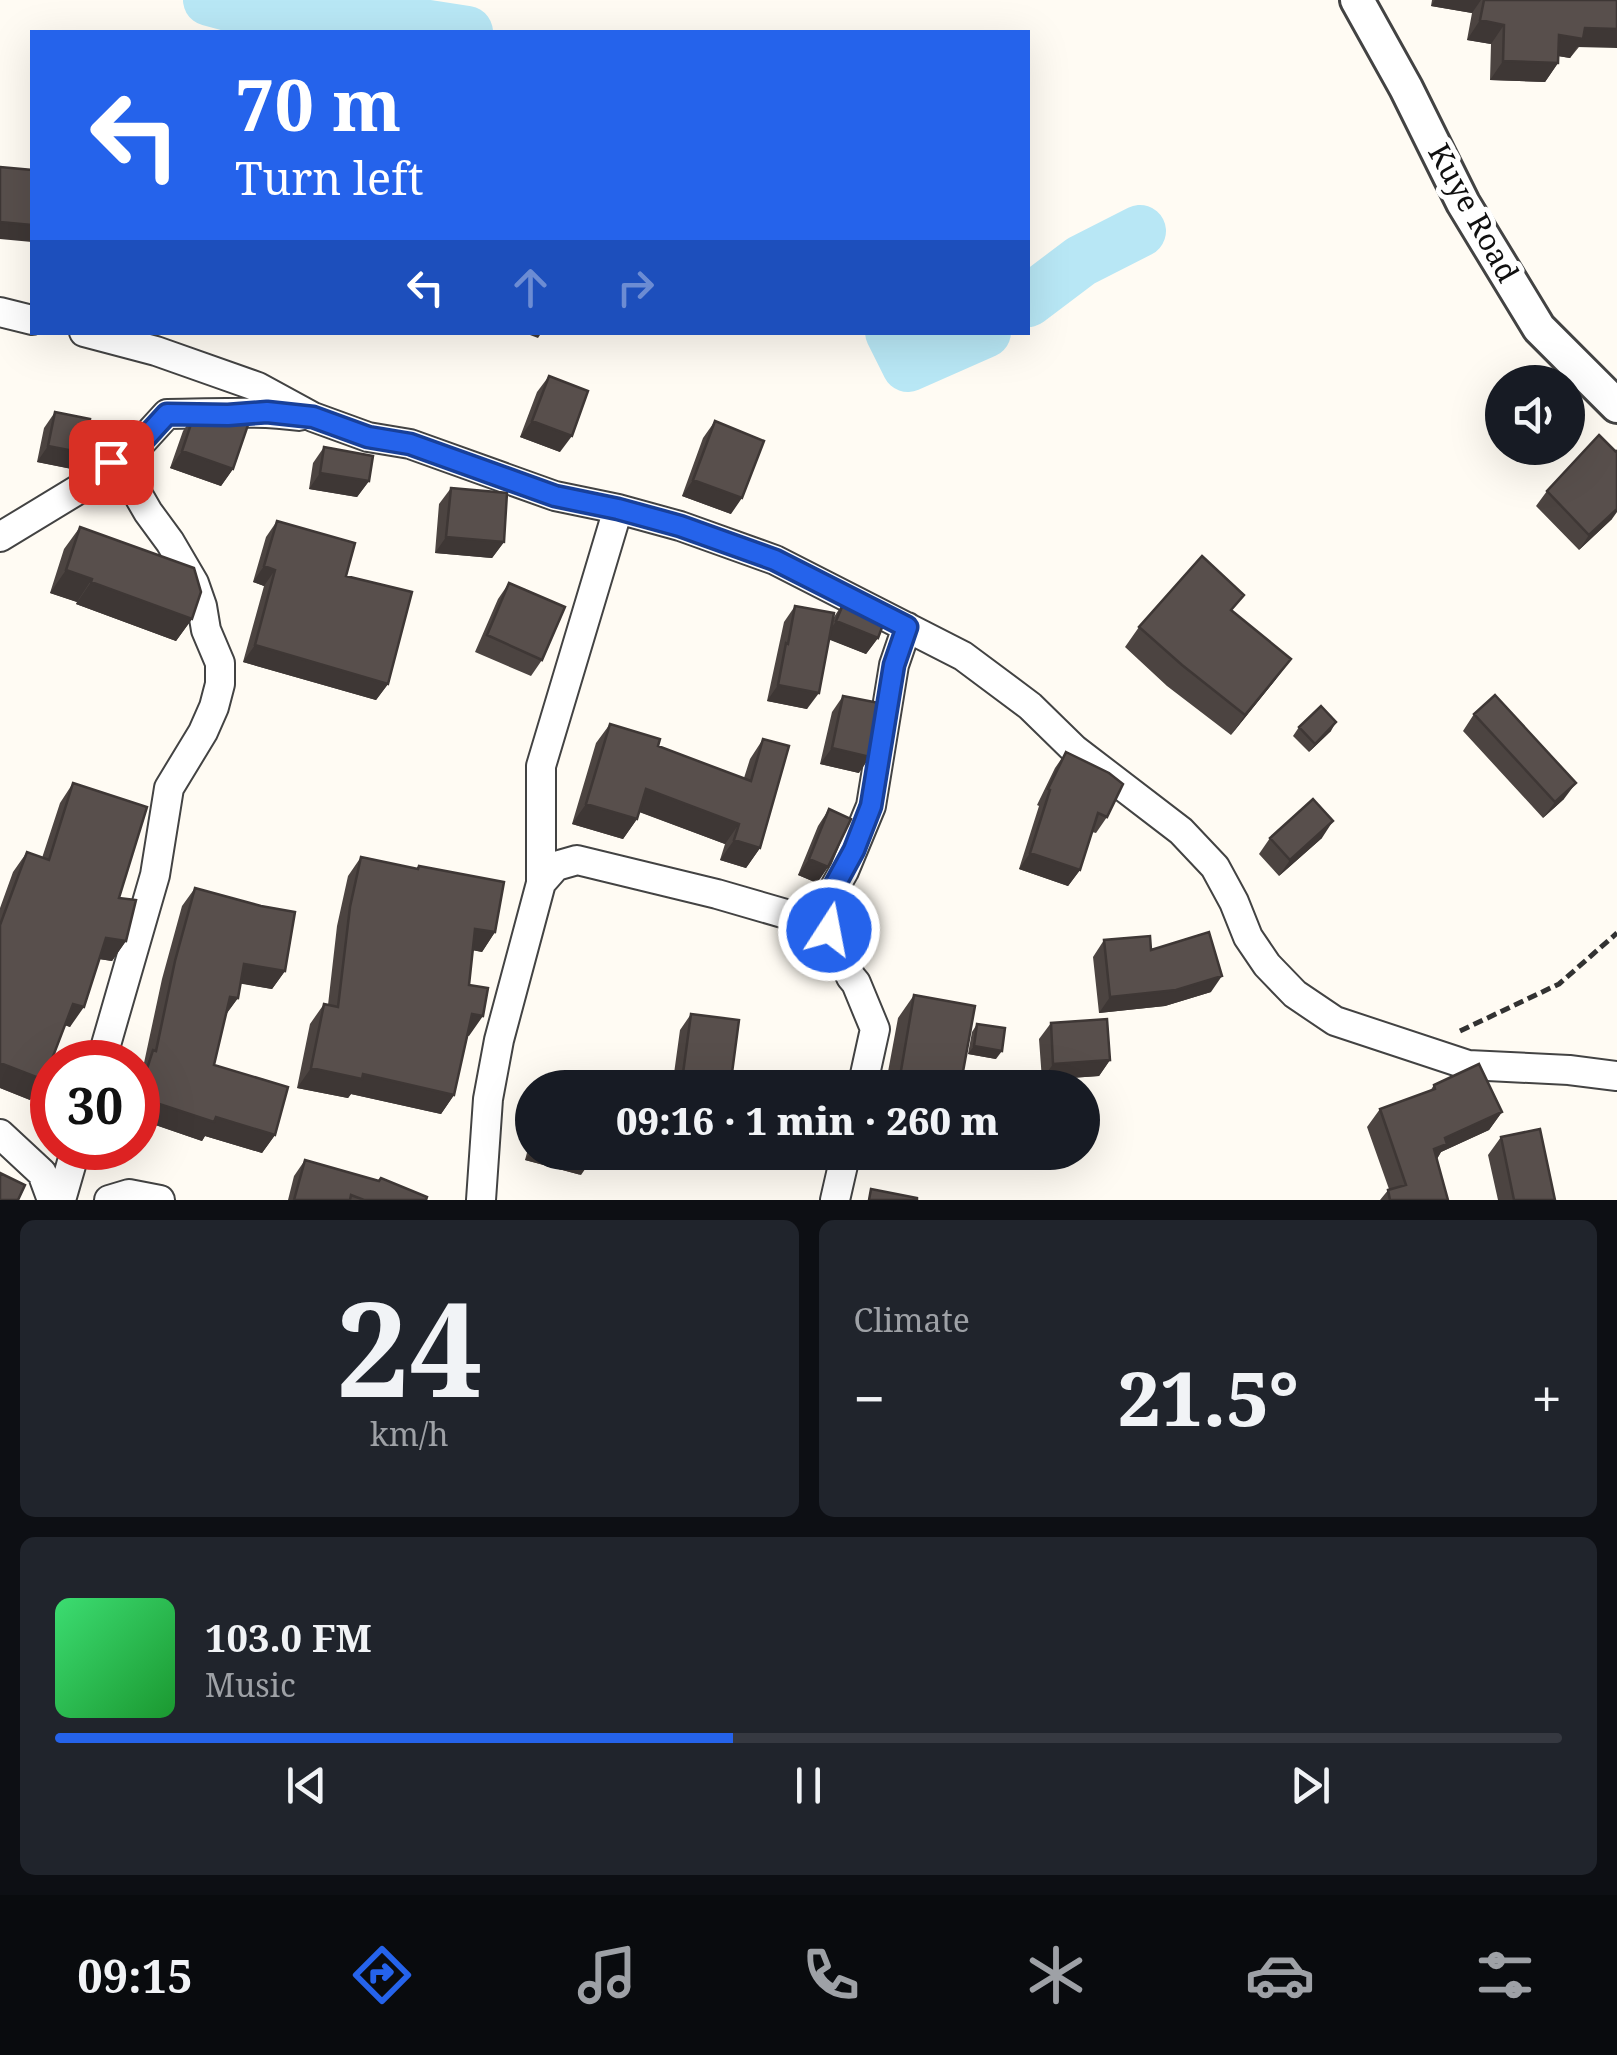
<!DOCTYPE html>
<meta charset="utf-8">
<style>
:root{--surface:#171b24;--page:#20242c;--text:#f1f3f6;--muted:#9ea1a6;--line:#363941;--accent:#2563eb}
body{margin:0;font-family:"Noto Serif",serif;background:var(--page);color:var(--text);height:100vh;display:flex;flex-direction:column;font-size:38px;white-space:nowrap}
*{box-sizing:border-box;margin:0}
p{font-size:32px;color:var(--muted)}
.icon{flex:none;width:55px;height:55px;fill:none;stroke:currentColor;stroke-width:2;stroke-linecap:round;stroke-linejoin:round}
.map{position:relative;height:1200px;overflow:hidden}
.details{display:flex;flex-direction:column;gap:20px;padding:20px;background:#0d0f14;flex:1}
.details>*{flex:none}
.hud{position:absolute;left:30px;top:30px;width:1000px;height:305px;border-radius:0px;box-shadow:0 10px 40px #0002;background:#2563eb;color:#fff;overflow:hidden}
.controls{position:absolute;left:1485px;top:365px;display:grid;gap:20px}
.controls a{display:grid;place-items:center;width:100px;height:100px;border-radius:50%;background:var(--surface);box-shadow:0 10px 40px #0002;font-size:50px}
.speed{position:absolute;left:30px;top:1040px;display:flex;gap:20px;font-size:50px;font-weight:700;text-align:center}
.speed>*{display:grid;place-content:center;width:130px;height:130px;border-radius:50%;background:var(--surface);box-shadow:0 10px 40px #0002;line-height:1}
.speed .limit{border:15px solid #d22;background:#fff;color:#111}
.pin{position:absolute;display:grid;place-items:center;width:85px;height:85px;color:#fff;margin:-42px;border-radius:20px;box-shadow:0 5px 15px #0006}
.me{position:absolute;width:110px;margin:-55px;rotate:11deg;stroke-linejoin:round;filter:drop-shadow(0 0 8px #0008)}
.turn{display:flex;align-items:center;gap:35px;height:210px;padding:0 40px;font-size:45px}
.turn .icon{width:130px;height:130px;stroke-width:2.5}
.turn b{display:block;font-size:70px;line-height:85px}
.lanes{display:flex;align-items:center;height:95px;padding:0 40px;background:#0003;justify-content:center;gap:50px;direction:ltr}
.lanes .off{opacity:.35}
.big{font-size:75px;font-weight:800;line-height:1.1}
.details .widget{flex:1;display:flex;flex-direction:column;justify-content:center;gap:15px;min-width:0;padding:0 35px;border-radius:15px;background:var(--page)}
.details .dial{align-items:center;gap:0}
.dial b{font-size:130px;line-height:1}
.song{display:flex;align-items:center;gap:30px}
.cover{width:120px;height:120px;border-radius:15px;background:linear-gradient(135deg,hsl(140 70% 55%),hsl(130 70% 35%))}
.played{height:10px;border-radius:5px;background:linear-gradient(90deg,var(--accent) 45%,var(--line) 45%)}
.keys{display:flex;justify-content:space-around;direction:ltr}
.heat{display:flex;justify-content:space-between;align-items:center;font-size:55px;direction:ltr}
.details .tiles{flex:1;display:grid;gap:20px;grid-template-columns:1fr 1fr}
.widget:last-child{grid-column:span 2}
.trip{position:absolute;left:515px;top:1070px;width:585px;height:100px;border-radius:50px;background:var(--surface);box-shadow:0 10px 40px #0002;font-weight:800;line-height:100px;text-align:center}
.tabs{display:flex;height:160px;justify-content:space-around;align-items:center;background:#090b0e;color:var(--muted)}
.tabs .icon{width:70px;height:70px}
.tabs .on{color:var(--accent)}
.tabs b{font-size:45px;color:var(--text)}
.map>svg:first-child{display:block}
</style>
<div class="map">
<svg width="1617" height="1200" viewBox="0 0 1617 1200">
<rect width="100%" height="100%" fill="#fffbf3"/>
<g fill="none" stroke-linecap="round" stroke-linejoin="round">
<path stroke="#b8e7f5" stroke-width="52" d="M209,0l26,7 25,14 124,-2 83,13
M1028,301l53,-40 59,-30
M891,332l17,34 77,-34"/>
<defs>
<path id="minor" d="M0,312l32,8
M84,332l72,19 102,36 55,30 55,20 42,7 145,52 63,13 62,17 95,34 188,96 67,50 44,43 107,82 34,36 19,35 14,35 19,28 28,29 40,27 133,44 101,5 48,6
M0,537l89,-54 22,-21 14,-2 42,-46c44,0 88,-4 132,2
M541,883v-117l77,-257
M101,1062l54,-187 14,-87 34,-56 11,-25 6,-23v-21l-14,-33 -4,-24 -8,-23 -24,-41 -22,-30 -15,-26 -8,-26
M862,1088l13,-59 -19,-46 -5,-6 -22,-47 2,-36 13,-23 27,-65 23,-141 13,-38
M0,1134l42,39 10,27
M61,1200l15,-52
M109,1200l20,-6 31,6
M481,1200l7,-101 11,-59 42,-157 15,-17 21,-6 140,34 107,31 5,5
M835,1200l11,-48"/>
<path id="tertiary" d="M1357,0l49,88 57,115 76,125 78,78"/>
</defs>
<use href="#minor" stroke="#434343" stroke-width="32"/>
<use href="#tertiary" stroke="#434343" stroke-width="38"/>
<path stroke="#323232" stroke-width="5" stroke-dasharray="10 5" stroke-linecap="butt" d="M1460,1031l99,-47 58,-51"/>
<use href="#minor" stroke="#fff" stroke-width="28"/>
<use href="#tertiary" stroke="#fff" stroke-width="32"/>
</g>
<path fill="#4c4441" d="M1432,0h185l-47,58 -12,-2v7l-13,19 -55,-2 1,-36 -24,-4 5,-27 -41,-7z
M549,376l11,76 -40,-15 17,-45z
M55,412l17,57 -35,-7 7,-34z
M194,415l39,54 -12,17 -51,-18 13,-37z
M715,421l16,93 -49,-18 21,-58z
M324,447l45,34 -12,16 -48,-8 4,-26z
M1616,452l-4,67 -33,31 -43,-44 11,-15z
M451,488l53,54 -12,16 -57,-5 4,-49z
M277,521l69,55 42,108 -12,16 -133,-38 21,-76 -11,-4 13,-45z
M80,527l112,92 -16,22 -100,-37 1,-2 -27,-9 14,-44z
M509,583l33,77 -11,16 -56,-24 23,-53z
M845,600l33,38 -12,16 -37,-15 -22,70 -40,-8 17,-79 11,-16 39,11z
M1233,611l43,68 -45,56 -64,-49 -42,-39 14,-20z
M843,696l16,77 -39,-9 12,-52z
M1474,714l90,85 -21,19 -80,-87z
M610,724l48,22 86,32 6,-19 13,-20 -3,109 -14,20 -26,-8 5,-16 -86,-32 -2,7 -14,20 -51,-15 24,-81z
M1299,727l32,4 -22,21 -16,-16z
M1066,752l41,65 -11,16 -4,-1 -12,38 -12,16 -49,-17 20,-63 -2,-1 18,-37z
M73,783l46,115 7,43 -14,20 -13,-2 -29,68 -5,-2 -35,75 -30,-12v-180l13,-36 14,-20 15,6 18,-55z
M829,809l-1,58 -11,16 -19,-8 20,-49z
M1270,838h52l-43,38 -20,-22z
M361,857l56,12 2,-3 76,66 -13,20 -9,-2 -4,35v51l-1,-1 -14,60 -13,19 -90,-20 -3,4 -51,-10 13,-64 14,-20 4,1 9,-79 11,-50z
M195,888l90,83 -13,18 -32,-6 -2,15 -13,17 -11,50 61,70 -13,18 -57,-17 -3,5 -64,-22v-41l6,-15 18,-84 20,-73z
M1104,940l47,10 60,42 -46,14 -66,7 -6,-56z
M914,995l46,93h-75l13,-70z
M691,1014l39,74h-58l8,-58z
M1051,1023l59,37 -11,16 -57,4 -3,-41z
M977,1024l19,35 -28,-5 4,-22z
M1434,1085l68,27 -13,18 -48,22 -4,7 11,41h-68l9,-11 -22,-62 13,-18 50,-18z
M532,1134v18l49,23 -56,-15z
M1501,1137l54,63h-57l-10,-45z
M305,1160l121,40h-138l6,-24z"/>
<path fill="#3e3735" d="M1435,0h46l-9,13 -41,-7z
M1480,20l24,5 -13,19 -24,-4z
M1585,28l32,1v19l-40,-1 -7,11 -24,-4 13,-19z
M1503,61l55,2 -13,19 -55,-2z
M0,222l32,3v17l-32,-3z
M522,332h20l-4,6z
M532,421l40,15 -12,16 -40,-15z
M48,446l36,7 -12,16 -35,-7z
M182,451l51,18 -12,17 -51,-18z
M320,473l49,8 -12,16 -48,-8z
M693,480l49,18 -11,16 -49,-18z
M1617,509v3l-5,7 -33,31 10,-15z
M446,537l58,5 -12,16 -57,-5z
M264,566l11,4 -11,16 -11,-4z
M66,570l26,9 -15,23 -27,-9z
M91,582l101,37 -16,22 -100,-37z
M836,621l42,17 -12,16 -41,-16z
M255,645l133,39 -12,16 -133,-38z
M1291,659l-15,20 -45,56 14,-20z
M778,685l41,8 -12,16 -40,-8z
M1336,722l-5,9 -22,21 6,-8z
M832,748l38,9 -11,16 -39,-9z
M1576,783l-12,16 -21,19 12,-16z
M646,789l93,35 -14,20 -93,-35z
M586,804l51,15 -14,20 -51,-15z
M1333,821l-11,17 -43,38 11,-16z
M734,840l26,8 -14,20 -26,-8z
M1030,853l50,17 -12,16 -49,-17z
M809,859l19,8 -11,16 -19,-8z
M475,929l20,3 -13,20 -21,-4z
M106,938l20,3 -14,20 -20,-3z
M244,964l41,7 -13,18 -41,-7z
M1222,976l-11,16 -46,14 -66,7 11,-16z
M230,997l8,1 -13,18z
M73,1004l11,3 -14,20 -11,-4z
M472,1014l11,2 -14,20 -10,-2z
M974,1046l28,5 -6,8 -28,-5z
M1110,1060l-11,16 -57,4 11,-16z
M0,1063l44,17 -14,20 -30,-12z
M311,1068l52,6 91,21 -13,19 -90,-20 -3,4 -51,-10z
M138,1097l78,20 59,18 -13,18 -57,-17 -3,5 -64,-22z
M1502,1112l-13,18 -48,22 -6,10 -1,-13 11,-11z
M532,1150v2h38l22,7 -11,16 -56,-15z"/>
<path fill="#584f4c" stroke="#3e3735" stroke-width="2.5" d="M1484,0h133v29l-32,-1 -2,11 -24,-4 -1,28 -55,-2 1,-36 -24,-5z
M0,167l32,3v55l-32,-3z
M549,376l39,15 -16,45 -40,-15z
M55,412l35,7 -6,34 -36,-7z
M229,414l20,8 -16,47 -51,-18 12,-36z
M715,421l49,20 -22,57 -49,-18z
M1599,435l17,17 1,-2v59l-28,26 -42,-44z
M324,447l49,9 -4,25 -49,-8z
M451,488l56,5 -3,49 -58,-5z
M277,521l78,22 -9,33 66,16 -24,92 -133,-39 20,-75 -11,-4z
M80,527l114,41 7,24 -9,27 -101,-37 1,-3 -26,-9z
M1202,556l42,39 -13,15 60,49 -46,56 -63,-50 -43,-38z
M509,583l56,24 -23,53 -55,-25z
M845,600l41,17 -8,21 -42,-17z
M795,606l39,7 -15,80 -41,-8 8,-42 2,1z
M1495,695l81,88 -21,19 -81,-88z
M843,696l36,7 -9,54 -38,-9z
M1321,706l15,16 -21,22 -16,-17z
M610,724l50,15 -2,7 93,35 12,-42 26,7 -29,102 -26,-8 5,-16 -93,-35 -9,30 -51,-15z
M1066,752l43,21 14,11 -16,33 -9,-4 -18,57 -50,-17 20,-63 -2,-1z
M73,783l74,24 -28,91 17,2 -10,41 -20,-3 -22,69 -11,-3 -29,76 -44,-17v-138l27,-73 22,8z
M1313,799l20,22 -43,39 -20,-22z
M829,809l22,10 -23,48 -19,-8z
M361,857l57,12 1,-3 85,16 -9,50 -20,-3 -6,56 19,3 -5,28 -11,-2 -18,81 -91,-21 -1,5 -51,-11 13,-64 14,3 12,-100z
M195,888l66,18 34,6 -10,59 -41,-7 -6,34 -8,-1 -16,68 74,22 -13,48 -59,-18 -2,5 -76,-25 15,-47 3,1 19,-90z
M1209,932l13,44 -46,14 -66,7 -6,-57 46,-4 1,14z
M914,995l61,11 -15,82h-62z
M691,1014l48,6 -9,68h-49z
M1107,1019l3,41 -57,4 -2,-41z
M977,1024l28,4 -3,23 -28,-5z
M1479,1064l23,48 -57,26 2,6 -13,5 14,51h-58l-2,-10 18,-5 -26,-76 55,-20 -1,-4z
M554,1079l31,9h-33z
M1540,1129l15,71h-41l-13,-63z
M570,1152h24l-2,7z
M305,1160l74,21 2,-3 46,19 -1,3h-62l-13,-5 -1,5h-56z
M0,1173l25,12 -7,15h-18z
M871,1189l46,9v2h-48z"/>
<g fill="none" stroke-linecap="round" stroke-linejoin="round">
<defs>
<path id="route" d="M111,462l14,-2 42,-46 61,1 39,-3 46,5 55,20 42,7 145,52 63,13 62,17 95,34 132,67 -13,38 -23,141 -17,44 -24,44 -1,36"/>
</defs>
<use href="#route" stroke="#184099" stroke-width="25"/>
<use href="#route" stroke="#2563eb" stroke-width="18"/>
</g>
<g text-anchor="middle" stroke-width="10" stroke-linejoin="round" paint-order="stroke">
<g font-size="30" fill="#101010" stroke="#fff">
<text transform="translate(1473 213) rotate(61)" y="10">Kuye Road</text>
</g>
</g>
</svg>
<div class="controls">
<a><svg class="icon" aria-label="sound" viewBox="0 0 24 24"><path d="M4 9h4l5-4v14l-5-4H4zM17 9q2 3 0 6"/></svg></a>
</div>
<div class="speed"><div class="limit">30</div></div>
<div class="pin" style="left:111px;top:462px;background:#d93025"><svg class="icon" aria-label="arrive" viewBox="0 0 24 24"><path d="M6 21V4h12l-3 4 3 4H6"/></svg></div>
<svg class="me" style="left:829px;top:930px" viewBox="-20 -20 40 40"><circle r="17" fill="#2563eb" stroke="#fff" stroke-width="3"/><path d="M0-11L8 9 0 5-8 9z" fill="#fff"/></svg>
<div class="trip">09:16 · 1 min · 260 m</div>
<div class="hud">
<div class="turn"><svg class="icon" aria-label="left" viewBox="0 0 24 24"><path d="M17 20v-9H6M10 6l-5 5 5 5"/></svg><div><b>70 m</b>Turn left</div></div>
<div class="lanes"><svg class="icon" aria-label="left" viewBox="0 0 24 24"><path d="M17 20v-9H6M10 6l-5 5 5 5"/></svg><svg class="icon off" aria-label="ahead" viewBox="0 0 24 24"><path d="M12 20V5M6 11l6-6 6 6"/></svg><svg class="icon off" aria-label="right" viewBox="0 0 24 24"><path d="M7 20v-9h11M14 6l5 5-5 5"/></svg></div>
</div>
</div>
<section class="details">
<div class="tiles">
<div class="widget dial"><b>24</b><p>km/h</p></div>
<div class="widget"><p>Climate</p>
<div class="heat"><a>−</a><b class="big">21.5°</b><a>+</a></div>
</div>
<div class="widget">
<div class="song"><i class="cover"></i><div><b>103.0 FM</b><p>Music</p></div></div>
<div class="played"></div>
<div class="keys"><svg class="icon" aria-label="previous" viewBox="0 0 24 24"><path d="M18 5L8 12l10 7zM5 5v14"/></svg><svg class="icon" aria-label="pause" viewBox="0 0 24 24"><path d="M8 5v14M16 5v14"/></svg><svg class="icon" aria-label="next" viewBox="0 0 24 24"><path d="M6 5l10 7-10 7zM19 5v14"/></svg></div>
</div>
</div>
</section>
<nav class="tabs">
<b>09:15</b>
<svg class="icon on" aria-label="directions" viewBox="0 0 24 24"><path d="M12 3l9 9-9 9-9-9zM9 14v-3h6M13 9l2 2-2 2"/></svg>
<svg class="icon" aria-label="music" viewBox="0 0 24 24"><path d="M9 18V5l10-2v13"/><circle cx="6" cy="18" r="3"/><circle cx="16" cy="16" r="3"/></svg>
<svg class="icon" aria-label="phone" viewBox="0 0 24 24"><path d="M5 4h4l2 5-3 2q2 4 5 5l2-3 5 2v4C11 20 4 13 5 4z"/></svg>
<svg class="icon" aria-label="climate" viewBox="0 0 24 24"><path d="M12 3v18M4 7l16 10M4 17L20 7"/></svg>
<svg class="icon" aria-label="car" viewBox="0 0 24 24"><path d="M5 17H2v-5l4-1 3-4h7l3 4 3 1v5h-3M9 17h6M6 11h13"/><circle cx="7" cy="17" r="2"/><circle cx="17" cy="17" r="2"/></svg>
<svg class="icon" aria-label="filters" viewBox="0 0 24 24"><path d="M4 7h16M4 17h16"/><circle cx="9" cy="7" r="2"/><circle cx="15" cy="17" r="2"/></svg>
</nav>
